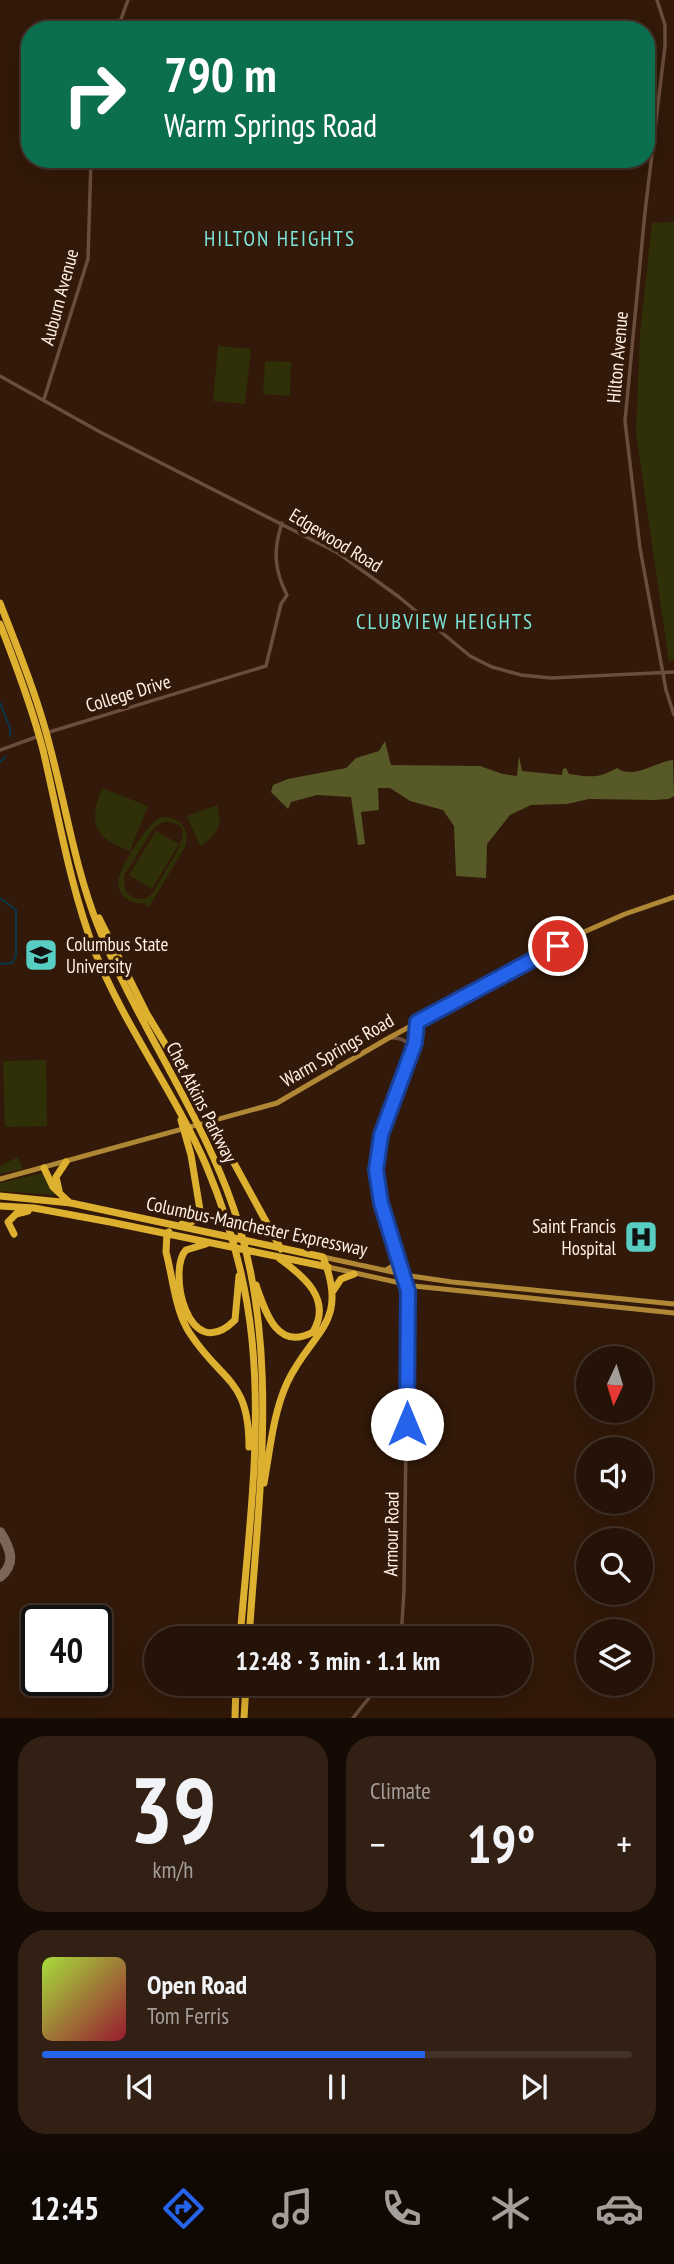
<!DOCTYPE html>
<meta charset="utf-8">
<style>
:root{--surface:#261307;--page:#322015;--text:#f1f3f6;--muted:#a49e9b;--line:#423228;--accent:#2563eb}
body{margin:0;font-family:"PT Sans Narrow",sans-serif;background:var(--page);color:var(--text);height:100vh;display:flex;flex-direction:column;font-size:26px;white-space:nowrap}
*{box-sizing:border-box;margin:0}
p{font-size:23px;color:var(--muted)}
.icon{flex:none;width:38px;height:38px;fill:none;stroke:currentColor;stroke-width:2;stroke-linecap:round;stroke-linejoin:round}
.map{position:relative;height:1718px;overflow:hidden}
.panel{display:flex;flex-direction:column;gap:18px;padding:18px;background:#150a04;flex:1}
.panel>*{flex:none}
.top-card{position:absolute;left:21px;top:21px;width:634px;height:147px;border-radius:28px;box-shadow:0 7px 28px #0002,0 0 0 2px var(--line);background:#0b6e4f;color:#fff;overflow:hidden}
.needle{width:46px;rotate:184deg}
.tools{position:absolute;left:576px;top:1346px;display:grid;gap:14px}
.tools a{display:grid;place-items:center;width:77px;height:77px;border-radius:50%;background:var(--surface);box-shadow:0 7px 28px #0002,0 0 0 2px var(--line);font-size:35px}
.speed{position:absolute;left:21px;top:1605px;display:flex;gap:14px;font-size:35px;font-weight:700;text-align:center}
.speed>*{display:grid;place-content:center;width:91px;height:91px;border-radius:50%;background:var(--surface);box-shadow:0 7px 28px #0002,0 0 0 2px var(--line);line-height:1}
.speed .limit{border:4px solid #111;border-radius:10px;background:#fff;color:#111}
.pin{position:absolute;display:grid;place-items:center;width:60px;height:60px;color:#fff;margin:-30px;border:4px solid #fff;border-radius:50%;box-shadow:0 2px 7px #0007}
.me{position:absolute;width:77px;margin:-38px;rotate:0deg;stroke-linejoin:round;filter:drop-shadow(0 0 5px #0008)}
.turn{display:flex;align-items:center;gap:24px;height:147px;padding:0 28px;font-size:32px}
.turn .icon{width:91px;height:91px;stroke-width:2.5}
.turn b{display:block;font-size:49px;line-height:60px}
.big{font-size:52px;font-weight:600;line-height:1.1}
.panel .tile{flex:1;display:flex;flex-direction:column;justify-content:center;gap:10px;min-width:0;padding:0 24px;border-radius:28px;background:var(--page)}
.panel .dial{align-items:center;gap:0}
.dial b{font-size:91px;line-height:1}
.song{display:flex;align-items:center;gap:21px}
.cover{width:84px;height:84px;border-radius:10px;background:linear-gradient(135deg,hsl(80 70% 55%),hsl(350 70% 35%))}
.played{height:7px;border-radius:4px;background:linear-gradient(90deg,var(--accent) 65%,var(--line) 65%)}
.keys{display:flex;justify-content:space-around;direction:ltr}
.heat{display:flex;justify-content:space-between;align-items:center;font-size:38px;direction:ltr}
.panel .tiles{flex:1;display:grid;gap:18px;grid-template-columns:1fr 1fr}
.tile:last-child{grid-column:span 2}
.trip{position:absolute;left:144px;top:1626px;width:388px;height:70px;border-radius:35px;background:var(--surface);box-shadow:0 7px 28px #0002,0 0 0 2px var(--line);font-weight:600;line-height:70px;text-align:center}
.tab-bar{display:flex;height:112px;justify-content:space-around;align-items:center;background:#0f0803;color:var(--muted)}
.tab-bar .icon{width:49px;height:49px}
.tab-bar .current{color:var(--accent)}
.tab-bar b{font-size:32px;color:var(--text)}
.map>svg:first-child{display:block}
</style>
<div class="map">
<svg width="674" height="1718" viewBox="0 0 674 1718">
<rect width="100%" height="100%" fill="#321909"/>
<path fill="#2f3007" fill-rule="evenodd" d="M674,222v438l-5,2 -33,-229 4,-100 12,-110z
M218,346l33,3 -6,55 -32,-3z
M265,361l26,1 -1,34 -27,-2z
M102,788l46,18 -18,45c-36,-14 -42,-26 -28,-63z
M217,805c6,20 1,30 -17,41l-13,-30z
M161,817c19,-1 30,12 24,30l-36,60 -4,-2 1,-2c-16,2 -32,-9 -27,-26 4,-15 29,-54 42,-60zM163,822c37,-2 12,33 3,48 -5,8 -10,21 -18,27 -9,5 -18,0 -23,-7l-1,-14 29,-47z
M156,831l23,13 -27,45 -23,-14z
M46,1060l1,66 -42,1 -2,-66z
M18,1157l5,12 -23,5v-8z
M43,1173l15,22 -58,-4v-8z"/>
<path fill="#575927" d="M385,741l6,24 89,1 23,8 14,2 2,-20 3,15 40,4 1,-6 3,-1 3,6c22,3 28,5 48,-6 18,12 37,-6 56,-8l1,36 -5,3 -15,1 -65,-1 -22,5 -36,1 -21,10 -23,29 -1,34 -30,-2 -2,-50 -11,-16 -33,-9 -20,-13h-12l1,22 -18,2 4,32 -7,1 -7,-48 -34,-2 -26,7 -3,7 -17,-17 2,-7 15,-6 58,-11 10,-10 23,-7z"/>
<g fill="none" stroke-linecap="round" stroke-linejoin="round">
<path stroke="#083749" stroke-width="2" d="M0,703l10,25v8
M0,762l5,-5
M0,898l16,12v46l-4,7 -12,1"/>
<path stroke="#7a6558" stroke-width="10" d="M0,1532c10,16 17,31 0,45"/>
<path stroke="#6a4d3c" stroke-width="3.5" d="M657,0l8,25v21l-20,166 -20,209 15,127 26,142 8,25
M117,30l11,-30
M0,376l100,56 238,121 61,44 71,59 22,11 29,8 30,3 123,-6
M44,399l44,-140 3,-100
M46,733l220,-67 15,-62 6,-9c-13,-25 -14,-45 -5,-72
M0,750l39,-14
M392,1038c10,0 18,4 20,14
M401,1638l3,-47 4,-300 -27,-88 -5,-33 5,-35 34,-92 2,-21
M353,1718l27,-34"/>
<path stroke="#b08835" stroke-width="5" d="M0,1179l277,-76 110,-64 190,-104 48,-21 49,-17
M323,1257l88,19 41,6 222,22
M328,1267l86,19 260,27
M386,1270l7,-4 5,-12"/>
<path stroke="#deb030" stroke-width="7" d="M0,603c18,47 38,95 50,144 16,60 25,121 48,179 36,91 94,173 129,264 56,144 32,298 22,448
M0,624c16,41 32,83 43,126 16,68 27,137 52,202 30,75 79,139 111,213 23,55 40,114 46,175 10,98 -4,199 -12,298
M99,918l48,96 58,96 76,139
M181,1120l10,35 9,55c-3,10 -7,13 -18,14
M44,1168l9,19 17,16
M59,1190l-3,-13 10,-15
M0,1196l71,7 252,54c27,68 -12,74 -36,126 -14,31 -17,67 -23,100
M0,1206l34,2 76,14 218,45
M169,1232l-2,1 -1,19c7,26 9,60 25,83 32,48 58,44 58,112
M14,1234l-6,-12 8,-8 12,-3
M206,1244l-20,6c-19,20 2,117 49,70l4,-44
M256,1285c9,26 21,67 57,47 19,-32 -8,-55 -33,-73
M333,1291l8,-12 13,-5
M235,1718l1,-34
M244,1718l2,-34"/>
</g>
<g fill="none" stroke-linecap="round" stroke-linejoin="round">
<defs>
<path id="route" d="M407,1424l1,-133 -27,-88 -5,-33 5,-35 34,-92 2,-21 141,-76"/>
</defs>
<use href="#route" stroke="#184099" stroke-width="18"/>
<use href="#route" stroke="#2563eb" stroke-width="12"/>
</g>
<defs>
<symbol id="university-square" viewBox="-11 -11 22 22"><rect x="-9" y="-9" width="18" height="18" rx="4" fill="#57cec1" stroke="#321909"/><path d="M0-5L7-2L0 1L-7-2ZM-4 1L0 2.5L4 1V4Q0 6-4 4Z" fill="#111"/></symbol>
<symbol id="hospital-square" viewBox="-11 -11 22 22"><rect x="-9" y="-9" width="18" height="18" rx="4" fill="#57cec1" stroke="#321909"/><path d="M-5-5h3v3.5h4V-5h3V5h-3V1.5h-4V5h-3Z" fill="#111"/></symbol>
</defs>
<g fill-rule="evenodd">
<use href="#university-square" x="22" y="936" width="38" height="38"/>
<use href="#hospital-square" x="622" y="1218" width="38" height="38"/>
</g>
<g text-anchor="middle" stroke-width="7" stroke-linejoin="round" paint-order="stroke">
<g font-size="19" fill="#fff0e8" stroke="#321909">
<text transform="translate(59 297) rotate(-75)" y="7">Auburn Avenue</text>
<text transform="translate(617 357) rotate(-85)" y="7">Hilton Avenue</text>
<text transform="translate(336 540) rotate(31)" y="7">Edgewood Road</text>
<text transform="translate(128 693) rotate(-17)" y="7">College Drive</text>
<text transform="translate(337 1050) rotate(-30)" y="7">Warm Springs Road</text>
<text transform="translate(202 1102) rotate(63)" y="7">Chet Atkins Parkway</text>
<text transform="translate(257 1226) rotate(12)" y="7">Columbus-Manchester Expressway</text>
<text transform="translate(391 1534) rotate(-89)" y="7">Armour Road</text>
</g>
<g font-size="19" fill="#fff0e8" stroke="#321909" text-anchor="start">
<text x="66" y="951">Columbus State<tspan x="66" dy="22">University</tspan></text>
<text x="616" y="1233" text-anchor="end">Saint Francis<tspan x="616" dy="22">Hospital</tspan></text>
</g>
<g font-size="21" letter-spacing="2" fill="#7de6da" stroke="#321909">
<text x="280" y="246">HILTON HEIGHTS</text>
<text x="445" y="629">CLUBVIEW HEIGHTS</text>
</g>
</g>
</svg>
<div class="tools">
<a><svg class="needle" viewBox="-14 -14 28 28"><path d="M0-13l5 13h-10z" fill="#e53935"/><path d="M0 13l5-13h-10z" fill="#a49e9b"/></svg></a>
<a><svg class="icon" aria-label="sound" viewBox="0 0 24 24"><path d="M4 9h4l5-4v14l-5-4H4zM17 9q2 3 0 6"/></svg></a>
<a><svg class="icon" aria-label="search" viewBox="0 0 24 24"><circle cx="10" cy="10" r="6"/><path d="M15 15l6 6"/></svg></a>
<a><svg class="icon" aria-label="layers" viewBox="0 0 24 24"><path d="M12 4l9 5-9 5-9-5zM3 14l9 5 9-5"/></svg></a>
</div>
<div class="speed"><div class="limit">40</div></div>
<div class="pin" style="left:558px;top:946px;background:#d93025"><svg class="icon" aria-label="arrive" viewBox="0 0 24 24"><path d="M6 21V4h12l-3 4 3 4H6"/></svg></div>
<svg class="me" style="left:407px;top:1424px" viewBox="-20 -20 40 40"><circle r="19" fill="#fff"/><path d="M0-13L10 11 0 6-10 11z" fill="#2563eb"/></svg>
<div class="trip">12:48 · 3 min · 1.1 km</div>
<div class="top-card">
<div class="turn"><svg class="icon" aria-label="right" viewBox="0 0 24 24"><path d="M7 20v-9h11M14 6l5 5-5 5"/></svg><div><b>790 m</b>Warm Springs Road</div></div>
</div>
</div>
<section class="panel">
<div class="tiles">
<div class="tile dial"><b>39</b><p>km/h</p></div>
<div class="tile"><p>Climate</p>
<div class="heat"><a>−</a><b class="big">19°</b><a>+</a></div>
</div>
<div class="tile">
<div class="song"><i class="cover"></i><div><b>Open Road</b><p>Tom Ferris</p></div></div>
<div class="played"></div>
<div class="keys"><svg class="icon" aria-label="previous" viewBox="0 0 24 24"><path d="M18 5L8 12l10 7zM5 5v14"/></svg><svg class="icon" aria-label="pause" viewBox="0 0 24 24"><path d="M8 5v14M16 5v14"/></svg><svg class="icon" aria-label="next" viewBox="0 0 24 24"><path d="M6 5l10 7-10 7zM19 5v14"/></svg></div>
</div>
</div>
</section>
<nav class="tab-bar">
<b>12:45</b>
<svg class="icon current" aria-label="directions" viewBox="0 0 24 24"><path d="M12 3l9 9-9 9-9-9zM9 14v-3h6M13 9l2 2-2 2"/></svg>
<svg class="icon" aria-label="music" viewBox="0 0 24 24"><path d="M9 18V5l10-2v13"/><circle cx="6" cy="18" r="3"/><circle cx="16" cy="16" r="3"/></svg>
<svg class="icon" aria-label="phone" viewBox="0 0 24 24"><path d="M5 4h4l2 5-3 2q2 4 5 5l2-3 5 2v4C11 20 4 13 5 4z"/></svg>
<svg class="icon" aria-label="climate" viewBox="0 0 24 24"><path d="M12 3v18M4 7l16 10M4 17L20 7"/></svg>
<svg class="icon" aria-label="car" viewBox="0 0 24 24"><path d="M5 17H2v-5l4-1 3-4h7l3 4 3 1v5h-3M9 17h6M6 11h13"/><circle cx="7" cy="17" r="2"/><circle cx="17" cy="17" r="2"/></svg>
</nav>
